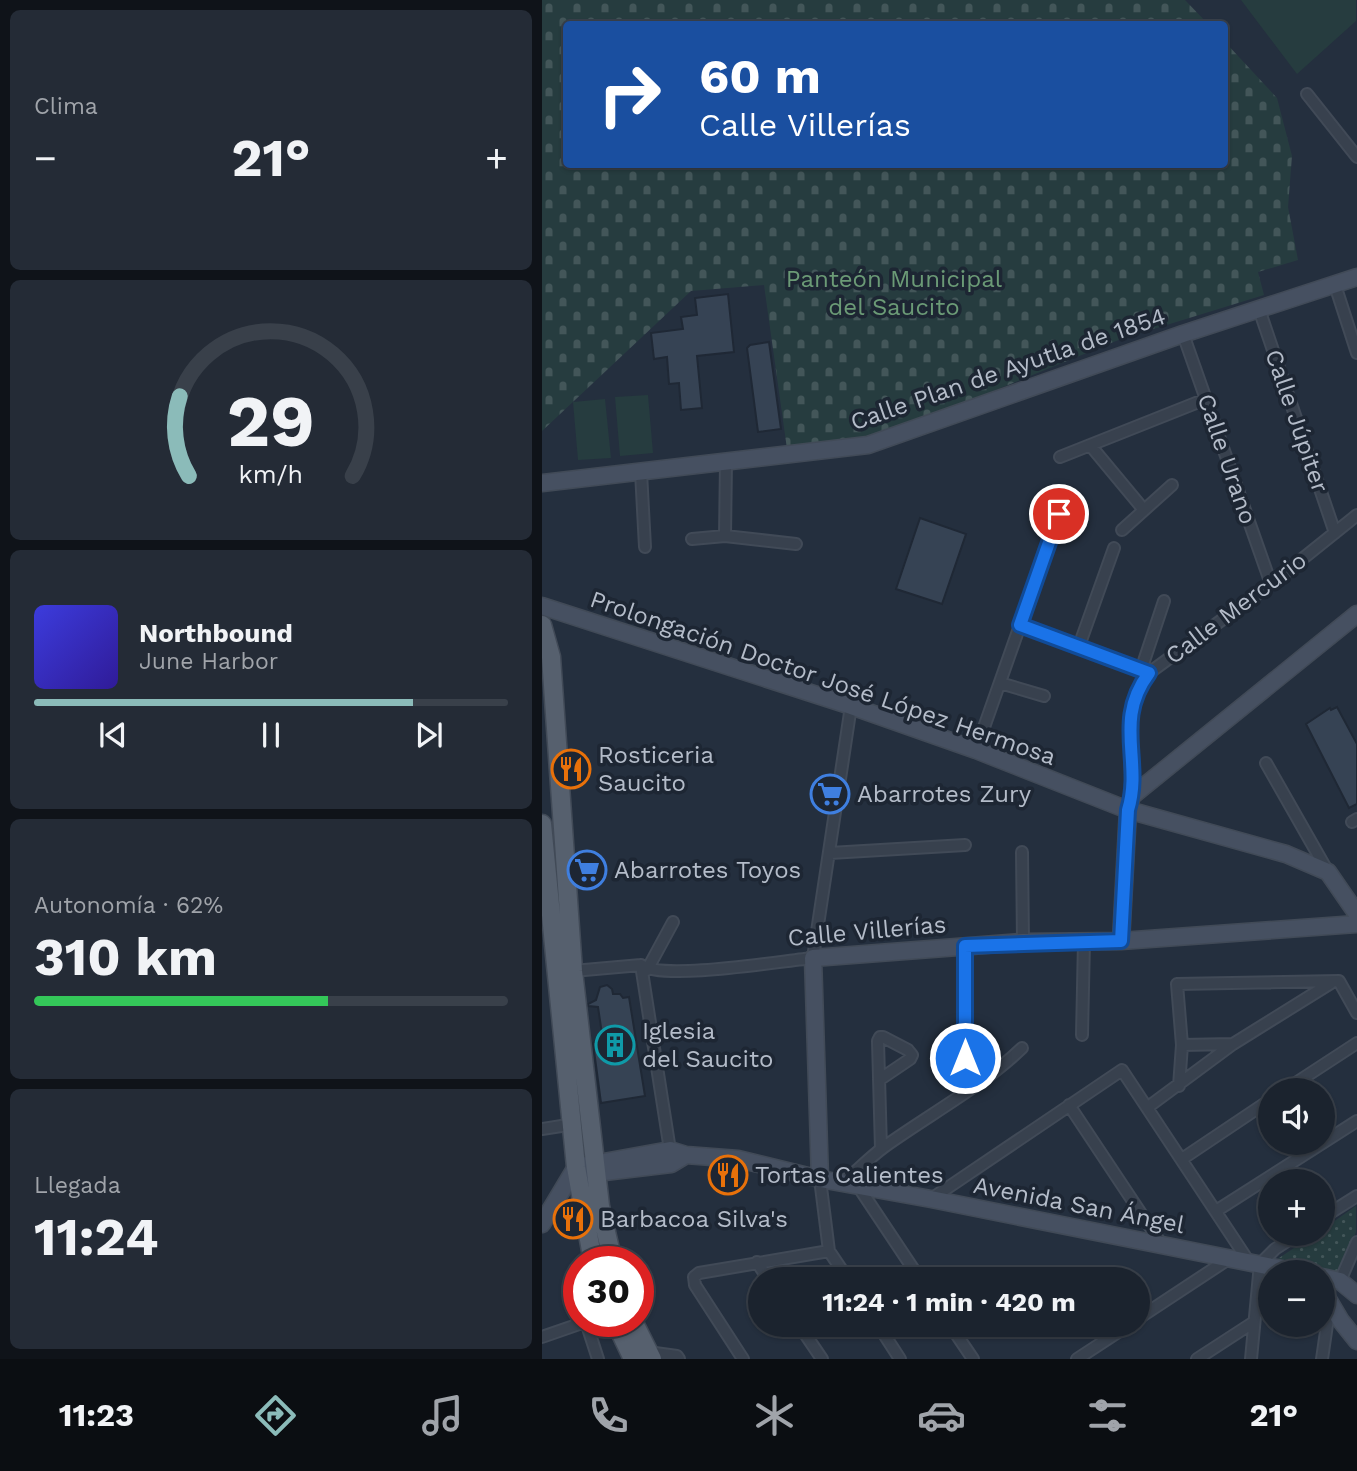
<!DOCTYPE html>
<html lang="es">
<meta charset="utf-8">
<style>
:root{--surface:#1b232e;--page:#242b36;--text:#f1f3f6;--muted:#a0a4aa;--line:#39404a;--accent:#8bbbb9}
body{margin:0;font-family:"Work Sans",sans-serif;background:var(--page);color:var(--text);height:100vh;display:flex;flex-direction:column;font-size:26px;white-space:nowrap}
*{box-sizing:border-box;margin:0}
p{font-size:23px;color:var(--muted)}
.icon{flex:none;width:38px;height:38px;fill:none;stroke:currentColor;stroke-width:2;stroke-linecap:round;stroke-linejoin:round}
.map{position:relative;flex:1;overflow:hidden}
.sheet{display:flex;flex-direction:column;gap:10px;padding:10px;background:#0f1319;width:542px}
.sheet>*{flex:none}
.banner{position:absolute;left:21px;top:21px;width:665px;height:147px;border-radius:7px;box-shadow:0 2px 5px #0004,0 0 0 2px var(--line);background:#1a4fa0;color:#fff;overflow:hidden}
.fabs{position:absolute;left:716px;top:1078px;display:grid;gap:14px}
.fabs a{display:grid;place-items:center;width:77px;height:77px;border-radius:50%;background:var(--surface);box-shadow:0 2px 5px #0004,0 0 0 2px var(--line);font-size:35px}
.speed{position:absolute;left:21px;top:1246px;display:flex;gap:14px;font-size:35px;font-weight:700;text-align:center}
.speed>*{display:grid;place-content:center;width:91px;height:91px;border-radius:50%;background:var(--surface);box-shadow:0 2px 5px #0004,0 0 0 2px var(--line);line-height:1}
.speed .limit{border:10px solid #d22;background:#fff;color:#111}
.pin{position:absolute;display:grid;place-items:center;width:60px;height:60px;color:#fff;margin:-30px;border:4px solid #fff;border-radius:50%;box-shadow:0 2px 7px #0007}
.me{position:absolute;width:77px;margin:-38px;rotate:0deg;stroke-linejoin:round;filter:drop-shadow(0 0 5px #0008)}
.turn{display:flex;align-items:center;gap:24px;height:147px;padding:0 21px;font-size:32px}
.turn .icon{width:91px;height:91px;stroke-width:2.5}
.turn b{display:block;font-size:49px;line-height:60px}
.big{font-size:52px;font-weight:700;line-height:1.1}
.sheet .widget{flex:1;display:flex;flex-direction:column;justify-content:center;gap:10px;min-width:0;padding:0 24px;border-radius:10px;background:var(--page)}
.sheet .dial{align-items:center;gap:0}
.dial svg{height:182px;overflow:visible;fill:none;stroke:var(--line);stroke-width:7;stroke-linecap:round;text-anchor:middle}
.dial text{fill:var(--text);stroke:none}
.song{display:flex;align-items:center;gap:21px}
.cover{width:84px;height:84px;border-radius:10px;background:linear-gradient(135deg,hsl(240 70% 55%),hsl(250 70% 35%))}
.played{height:7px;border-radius:4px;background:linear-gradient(90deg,var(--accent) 80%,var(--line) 80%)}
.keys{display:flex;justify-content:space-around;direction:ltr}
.heat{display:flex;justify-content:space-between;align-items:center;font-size:38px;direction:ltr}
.charge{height:10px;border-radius:5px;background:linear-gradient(90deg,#34c759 62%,var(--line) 0)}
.trip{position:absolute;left:206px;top:1267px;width:402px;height:70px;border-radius:35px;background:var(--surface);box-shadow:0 2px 5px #0004,0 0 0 2px var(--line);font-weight:700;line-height:70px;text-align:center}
.menu{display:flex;height:112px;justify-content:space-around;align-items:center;background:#0b0e12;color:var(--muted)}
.menu .icon{width:49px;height:49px}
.menu .selected{color:var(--accent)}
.menu b{font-size:32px;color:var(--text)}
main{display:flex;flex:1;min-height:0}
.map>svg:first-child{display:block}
</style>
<main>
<section class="sheet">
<div class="widget"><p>Clima</p>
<div class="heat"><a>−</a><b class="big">21°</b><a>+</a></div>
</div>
<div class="widget dial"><svg viewBox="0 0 100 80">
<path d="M14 69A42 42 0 1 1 86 69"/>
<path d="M14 69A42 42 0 0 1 10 34" stroke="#8bbbb9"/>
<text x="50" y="56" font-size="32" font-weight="700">29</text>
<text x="50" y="72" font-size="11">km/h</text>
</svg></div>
<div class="widget">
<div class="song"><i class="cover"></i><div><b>Northbound</b><p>June Harbor</p></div></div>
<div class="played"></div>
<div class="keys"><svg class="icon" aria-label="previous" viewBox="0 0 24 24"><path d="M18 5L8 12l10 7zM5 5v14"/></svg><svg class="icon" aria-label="pause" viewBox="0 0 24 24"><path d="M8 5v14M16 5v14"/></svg><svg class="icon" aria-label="next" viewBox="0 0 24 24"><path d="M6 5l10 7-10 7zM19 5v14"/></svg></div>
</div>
<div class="widget"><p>Autonomía · 62%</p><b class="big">310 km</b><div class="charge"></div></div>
<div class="widget"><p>Llegada</p><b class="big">11:24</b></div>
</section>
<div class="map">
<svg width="815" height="1359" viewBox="0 0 815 1359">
<defs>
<pattern id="cemetery-stones" width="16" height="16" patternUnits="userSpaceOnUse" patternTransform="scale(1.75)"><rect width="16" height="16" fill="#263c3f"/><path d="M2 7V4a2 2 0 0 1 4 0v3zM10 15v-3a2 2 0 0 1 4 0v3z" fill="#435659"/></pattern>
<pattern id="park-dots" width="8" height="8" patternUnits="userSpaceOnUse" patternTransform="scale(1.75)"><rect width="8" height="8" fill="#263c3f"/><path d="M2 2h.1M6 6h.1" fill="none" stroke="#435659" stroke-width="1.8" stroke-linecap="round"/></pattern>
</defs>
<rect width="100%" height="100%" fill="#242f3e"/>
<path fill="#263c3f" d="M699,0h115v21l-59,53z
M106,395l5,58 -33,3 -5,-59z
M63,399l6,59 -33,2 -5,-58z"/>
<path fill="url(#cemetery-stones)" d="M0,0h643l23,24h-642v140h658l1,-122 52,56 15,58 -4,51 10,53 -40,12 6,23 -143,44 -241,98 -93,12 -23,-164 -73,6 -149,140z"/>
<path fill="url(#park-dots)" d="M814,1206v26l-17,43 -63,-15 39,-26h7l1,-5z"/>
<path fill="#364354" stroke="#1f2835" stroke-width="2" d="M186,294l6,58 -37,4 5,52 -21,2 -2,-27 -10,1 -2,-27 -13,2 -3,-26 32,-4 -2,-12 16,-2 -2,-17z
M227,342l12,87 -23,3 -11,-84 3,-3z
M378,518l46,16 -24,70 -46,-15z
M795,707l20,37v60l-8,4 -43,-84 24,-16 1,2z
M65,985l5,4 1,5h7l3,4 6,-1 16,99 -44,7 -8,-60 9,-9 -4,-27 -10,-1v-2l8,-4 4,-13z"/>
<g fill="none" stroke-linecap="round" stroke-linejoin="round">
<defs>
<path id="street" d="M765,94l50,63
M793,285l22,68
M717,309l76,224
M641,334l88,250
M548,445l54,65
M518,457l146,-58
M99,472l4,75
M580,530l50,-45
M183,536l1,-74
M150,539l33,-3 71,8
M478,625l129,48
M537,646l35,-98
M599,670l23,-69
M458,683l44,13
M434,750l91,-258
M724,763l62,109
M590,796c-1,-42 -10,-87 17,-123l122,-89 86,-69
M810,822l5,-3
M480,852l1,90
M288,853l135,-8
M99,965l29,185
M105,970l26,-48
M31,971l68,-6c22,16 140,-4 172,-7l38,-252
M540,1035l2,-94
M640,1045l51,-1
M423,1058v-112
M337,1080l31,-21 2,-4 -4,-5 -25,-13h-3l-2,4 3,108
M637,1086l3,-41 -5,-61 162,-3 18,32
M743,1090l72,-47
M527,1105l93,140
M606,1107l85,-63 98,-61
M0,1129l32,-5
M640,1159l88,-59
M278,1179l9,72 19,28
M300,1183c14,-11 27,-25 42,-36 46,-33 97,-60 138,-99
M316,1186l62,93
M389,1199l191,-129 127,192
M674,1211l141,-90
M780,1218l35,-22
M215,1262l11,17
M798,1281l17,-39
M597,1318l88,-58
M44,1322l12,37
M257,1325l23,34
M336,1325l22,34
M408,1325l23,34
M0,1337l46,-16
M106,1352l29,4 2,3
M201,1359l-48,-74 -1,-8 5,-4 130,-22
M535,1359l52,-34
M655,1359l57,-37
M709,1359l9,-95 15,-15 23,-15
M780,1359l8,-55"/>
<path id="secondary" d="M0,483l326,-38 315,-111 174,-57
M0,606l309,100 125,44 152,60 158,44 42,18 29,42
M579,941l7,-131 4,-14 225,-182
M42,1178l12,-5 75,-9 15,-9
M278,1179l-7,-221 210,-16 98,-1 236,-17
M0,1224l34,-57 94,-17 16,5 52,4 82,20 111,20 366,73
M780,1277l18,4 17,14
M780,1289l19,32 16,20"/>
<path id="primary" d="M0,625l9,32 22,314 27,235 13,56
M0,824l34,343 17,95
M73,1321l18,38
M91,1321l19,38"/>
</defs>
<use href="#street" stroke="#414a57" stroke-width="14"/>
<use href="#secondary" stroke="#414a57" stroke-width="19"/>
<use href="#primary" stroke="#414a57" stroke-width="21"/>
<use href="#street" stroke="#38414e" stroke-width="10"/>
<use href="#secondary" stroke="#465061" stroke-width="16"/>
<use href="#primary" stroke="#56606e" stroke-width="18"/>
</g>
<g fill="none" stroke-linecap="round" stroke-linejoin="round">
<defs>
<path id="route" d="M423,1058v-112l156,-5 7,-131c15,-49 -15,-89 21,-137l-129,-48 39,-111"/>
</defs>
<use href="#route" stroke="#114b97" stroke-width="18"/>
<use href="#route" stroke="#1a73e8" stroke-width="12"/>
</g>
<defs>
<symbol id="restaurant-ring" viewBox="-11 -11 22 22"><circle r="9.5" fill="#1d2633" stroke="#e8710a" stroke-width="1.5"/><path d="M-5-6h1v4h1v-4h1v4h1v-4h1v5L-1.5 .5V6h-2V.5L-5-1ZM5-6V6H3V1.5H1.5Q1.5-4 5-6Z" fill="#e8710a"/></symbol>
<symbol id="supermarket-ring" viewBox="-11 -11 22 22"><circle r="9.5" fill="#1d2633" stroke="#3f7fe0" stroke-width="1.5"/><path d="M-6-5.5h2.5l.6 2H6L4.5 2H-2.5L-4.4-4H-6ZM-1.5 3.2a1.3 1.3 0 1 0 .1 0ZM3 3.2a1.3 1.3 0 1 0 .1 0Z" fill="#3f7fe0"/></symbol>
<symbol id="building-ring" viewBox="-11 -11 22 22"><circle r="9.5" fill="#1d2633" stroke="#0f9aa8" stroke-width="1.5"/><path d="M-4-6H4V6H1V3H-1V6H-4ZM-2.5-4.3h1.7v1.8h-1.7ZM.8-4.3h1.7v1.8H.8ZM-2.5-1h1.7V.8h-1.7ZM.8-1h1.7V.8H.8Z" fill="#0f9aa8"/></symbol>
</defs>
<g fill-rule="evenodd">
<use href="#restaurant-ring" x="7" y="747" width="44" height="44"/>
<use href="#supermarket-ring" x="266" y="772" width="44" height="44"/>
<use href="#supermarket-ring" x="23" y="848" width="44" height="44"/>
<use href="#building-ring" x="51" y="1023" width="44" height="44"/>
<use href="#restaurant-ring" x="164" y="1153" width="44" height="44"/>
<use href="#restaurant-ring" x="9" y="1197" width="44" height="44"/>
</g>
<g text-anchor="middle" stroke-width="7" stroke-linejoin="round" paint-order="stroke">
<g font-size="24" fill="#6b9a76" stroke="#1d2633">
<text x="352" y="287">Panteón Municipal<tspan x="352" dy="28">del Saucito</tspan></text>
</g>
<g font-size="24" fill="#b4bcc9" stroke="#1d2633">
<text transform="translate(466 369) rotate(-19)" y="8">Calle Plan de Ayutla de 1854</text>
<text transform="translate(755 421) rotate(71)" y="8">Calle Júpiter</text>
<text transform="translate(685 459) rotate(71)" y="8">Calle Urano</text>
<text transform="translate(694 608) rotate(-37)" y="8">Calle Mercurio</text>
<text transform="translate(281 678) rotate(19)" y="8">Prolongación Doctor José López Hermosa</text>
<text transform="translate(325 931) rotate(-5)" y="8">Calle Villerías</text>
<text transform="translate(537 1205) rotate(11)" y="8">Avenida San Ángel</text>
</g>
<g font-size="24" fill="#b4bcc9" stroke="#1d2633" text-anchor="start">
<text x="56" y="763">Rosticeria<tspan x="56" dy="28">Saucito</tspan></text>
<text x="315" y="802">Abarrotes Zury</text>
<text x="72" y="878">Abarrotes Toyos</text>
<text x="100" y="1039">Iglesia<tspan x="100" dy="28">del Saucito</tspan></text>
<text x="213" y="1183">Tortas Calientes</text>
<text x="58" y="1227">Barbacoa Silva's</text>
</g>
</g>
</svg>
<div class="fabs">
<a><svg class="icon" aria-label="sound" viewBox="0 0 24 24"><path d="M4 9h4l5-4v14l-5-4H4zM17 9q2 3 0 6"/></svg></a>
<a>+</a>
<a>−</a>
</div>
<div class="speed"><div class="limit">30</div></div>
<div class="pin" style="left:517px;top:514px;background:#d93025"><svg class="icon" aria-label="arrive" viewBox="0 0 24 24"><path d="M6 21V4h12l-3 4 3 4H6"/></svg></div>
<svg class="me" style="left:423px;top:1058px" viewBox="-20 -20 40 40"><circle r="17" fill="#1a73e8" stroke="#fff" stroke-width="3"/><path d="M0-11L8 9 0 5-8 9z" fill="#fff"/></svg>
<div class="trip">11:24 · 1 min · 420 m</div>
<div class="banner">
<div class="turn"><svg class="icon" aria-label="right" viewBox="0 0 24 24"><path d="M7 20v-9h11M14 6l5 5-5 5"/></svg><div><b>60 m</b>Calle Villerías</div></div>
</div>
</div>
</main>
<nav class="menu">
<b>11:23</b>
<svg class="icon selected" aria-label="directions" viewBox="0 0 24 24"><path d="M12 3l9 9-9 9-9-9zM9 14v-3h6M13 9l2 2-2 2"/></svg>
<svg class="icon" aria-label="music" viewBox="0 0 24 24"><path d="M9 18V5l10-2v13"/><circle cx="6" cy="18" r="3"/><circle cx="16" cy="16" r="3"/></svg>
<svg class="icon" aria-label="phone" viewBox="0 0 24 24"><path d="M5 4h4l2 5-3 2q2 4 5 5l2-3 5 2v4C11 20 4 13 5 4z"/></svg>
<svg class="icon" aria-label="climate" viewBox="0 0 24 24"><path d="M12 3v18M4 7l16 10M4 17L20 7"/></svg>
<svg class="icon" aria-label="car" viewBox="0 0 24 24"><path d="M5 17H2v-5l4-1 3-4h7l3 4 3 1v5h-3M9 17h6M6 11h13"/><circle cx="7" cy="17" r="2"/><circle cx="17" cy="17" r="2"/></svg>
<svg class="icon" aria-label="filters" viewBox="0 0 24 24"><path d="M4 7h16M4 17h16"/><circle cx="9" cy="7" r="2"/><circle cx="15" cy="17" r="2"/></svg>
<b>21°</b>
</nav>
